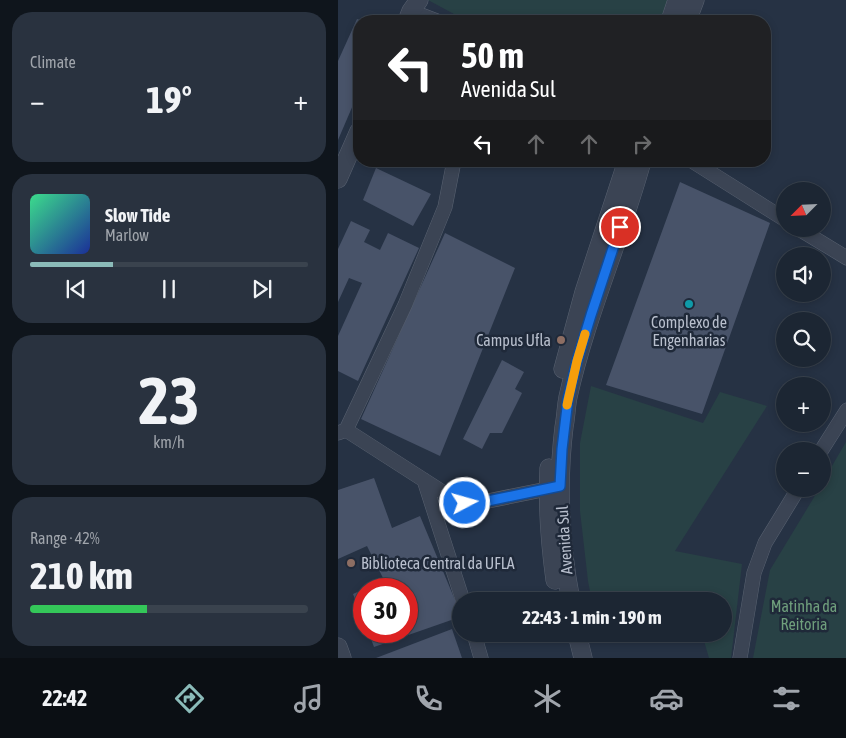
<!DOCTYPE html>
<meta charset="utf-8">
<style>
:root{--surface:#1c2633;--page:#29323f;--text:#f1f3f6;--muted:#a0a5ac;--line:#3a434e;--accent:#8bbbb9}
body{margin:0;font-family:"Asap Condensed",sans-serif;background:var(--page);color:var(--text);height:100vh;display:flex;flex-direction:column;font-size:19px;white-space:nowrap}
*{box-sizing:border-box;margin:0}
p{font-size:16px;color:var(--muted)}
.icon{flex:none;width:28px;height:28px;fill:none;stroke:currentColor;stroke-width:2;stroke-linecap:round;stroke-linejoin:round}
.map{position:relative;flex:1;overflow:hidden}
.panel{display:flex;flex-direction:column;gap:12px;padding:12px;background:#0f151c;width:338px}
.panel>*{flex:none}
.hud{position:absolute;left:15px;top:15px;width:418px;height:152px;border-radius:20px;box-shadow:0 2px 8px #0003,0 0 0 1px var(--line);background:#202124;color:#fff;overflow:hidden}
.needle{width:32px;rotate:246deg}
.controls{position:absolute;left:438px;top:182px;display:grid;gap:10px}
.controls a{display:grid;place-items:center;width:55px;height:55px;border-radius:50%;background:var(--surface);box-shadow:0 2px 8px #0003,0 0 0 1px var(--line);font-size:25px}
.speed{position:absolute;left:15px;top:578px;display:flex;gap:10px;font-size:25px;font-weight:700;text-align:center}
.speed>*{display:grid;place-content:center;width:65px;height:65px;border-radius:50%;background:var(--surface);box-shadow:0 2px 8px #0003,0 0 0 1px var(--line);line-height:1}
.speed .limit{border:8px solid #d22;background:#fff;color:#111}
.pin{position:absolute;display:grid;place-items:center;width:42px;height:42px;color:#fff;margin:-21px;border:2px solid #fff;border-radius:50%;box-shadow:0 1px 5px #0007}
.me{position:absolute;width:55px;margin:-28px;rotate:84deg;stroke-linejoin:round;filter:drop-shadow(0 0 4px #0008)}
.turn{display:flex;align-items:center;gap:18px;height:105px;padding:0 25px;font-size:22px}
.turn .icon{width:65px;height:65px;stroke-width:2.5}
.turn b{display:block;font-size:35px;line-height:42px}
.lanes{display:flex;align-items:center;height:48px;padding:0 25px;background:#0003;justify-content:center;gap:25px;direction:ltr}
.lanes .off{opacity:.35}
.big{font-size:38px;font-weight:700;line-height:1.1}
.panel .tile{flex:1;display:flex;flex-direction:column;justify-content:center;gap:8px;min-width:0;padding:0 18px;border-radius:20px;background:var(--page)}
.panel .dial{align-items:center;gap:0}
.dial b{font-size:65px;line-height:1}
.song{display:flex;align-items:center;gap:15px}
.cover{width:60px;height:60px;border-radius:8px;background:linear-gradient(135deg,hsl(150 70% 55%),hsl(230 70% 35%))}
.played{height:5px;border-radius:2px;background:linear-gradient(90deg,var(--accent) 30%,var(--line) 30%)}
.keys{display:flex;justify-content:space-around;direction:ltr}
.heat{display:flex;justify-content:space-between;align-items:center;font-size:28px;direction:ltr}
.charge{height:8px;border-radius:4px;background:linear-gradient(90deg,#34c759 42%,var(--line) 0)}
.trip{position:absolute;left:114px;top:592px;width:280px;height:50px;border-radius:25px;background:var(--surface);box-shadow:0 2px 8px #0003,0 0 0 1px var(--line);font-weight:700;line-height:50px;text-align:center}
.menu{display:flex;height:80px;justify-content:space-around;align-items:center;background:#0b0f14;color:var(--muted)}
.menu .icon{width:35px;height:35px}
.menu .current{color:var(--accent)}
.menu b{font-size:22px;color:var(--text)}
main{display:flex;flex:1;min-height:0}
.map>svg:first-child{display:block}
</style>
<main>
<section class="panel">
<div class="tile"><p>Climate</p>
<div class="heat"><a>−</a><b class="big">19°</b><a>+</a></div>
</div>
<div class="tile">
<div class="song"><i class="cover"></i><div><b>Slow Tide</b><p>Marlow</p></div></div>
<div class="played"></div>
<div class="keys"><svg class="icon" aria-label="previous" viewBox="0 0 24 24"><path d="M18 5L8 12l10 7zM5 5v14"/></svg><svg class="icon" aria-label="pause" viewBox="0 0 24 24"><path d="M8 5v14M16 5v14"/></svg><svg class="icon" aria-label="next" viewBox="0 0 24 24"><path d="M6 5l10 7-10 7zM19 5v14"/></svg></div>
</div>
<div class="tile dial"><b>23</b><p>km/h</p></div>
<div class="tile"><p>Range · 42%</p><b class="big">210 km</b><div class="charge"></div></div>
</section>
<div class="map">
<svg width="509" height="658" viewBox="0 0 509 658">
<rect width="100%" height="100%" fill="#263244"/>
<path fill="#284145" d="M90,0h246l-7,21h-200z
M253,386l112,37 17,-31 47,14 -92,145 67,13 -11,94h-22l-7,-24h21v-33h-35l-8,-4 -12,4h-76l-4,-20 -8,-70v-68z
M508,442v216h-93l17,-88 49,-81h3v-6z"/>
<path fill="#485369" d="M19,19l6,2h-4v70l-21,49v-79z
M77,161h16l-3,6z
M38,168l55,26 -18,32 -50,-26z
M342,182l90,41 -68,191 -96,-29z
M13,221l19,9 -6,12 16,8 8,-17 31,15 -61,133 -20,-10v-35l24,-53 -13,-5 -11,24v-53z
M107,233l70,35 -75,188 -79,-37z
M164,360l22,12 -9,17 7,4 -20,40h-12l-8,16 -19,-10z
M36,478l18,50 28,-12 40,96v5l-86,30 -6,-16h39v-42h-42l19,-9 -17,-34 -29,13v-69z
M26,589v33l-11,-28z
M114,629l10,29h-86z"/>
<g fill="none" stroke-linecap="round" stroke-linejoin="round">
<defs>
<path id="minor" d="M73,11l26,10
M354,161l92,58
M461,229l48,29
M8,430l59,-125 40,-98 9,-46
M0,433l8,-3 109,70 10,3h13l79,-16
M483,451l26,-41
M86,480l39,121
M136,634l7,24
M402,658l14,-85 11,-30 33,-54"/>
<path id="tertiary" d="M69,21l4,-10 8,-11
M332,21l7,-21
M349,21l8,-21
M0,179l21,-48
M225,369l21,-77 43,-131
M211,468c-2,38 1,75 6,112
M233,601c-11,-57 -14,-116 -7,-174 2,-10 2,-20 4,-30 18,-81 52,-156 74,-236
M239,634l6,24
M0,647l4,11"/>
</defs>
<use href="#minor" stroke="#596271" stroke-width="15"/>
<use href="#tertiary" stroke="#596271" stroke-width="19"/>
<use href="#minor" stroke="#3b4454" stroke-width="14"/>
<use href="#tertiary" stroke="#3b4454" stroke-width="18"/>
</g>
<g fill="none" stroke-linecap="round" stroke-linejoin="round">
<defs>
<path id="route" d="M127,503h13l82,-17 2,-37 6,-50 9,-38 14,-46 29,-88"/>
</defs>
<use href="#route" stroke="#114b97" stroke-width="12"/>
<use href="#route" stroke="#1a73e8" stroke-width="9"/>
<path stroke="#f59e0b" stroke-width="9" d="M229,405l10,-44 8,-27"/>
</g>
<circle fill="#0f9aa8" stroke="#1f2939" stroke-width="2" cx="351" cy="304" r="5"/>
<g fill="#8d6e63" stroke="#1f2939" stroke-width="2">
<circle cx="223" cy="340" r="5"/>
<circle cx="13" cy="563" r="5"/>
</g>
<g text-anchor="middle" stroke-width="5" stroke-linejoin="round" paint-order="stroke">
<g font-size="16" fill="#b8bfcd" stroke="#1f2939">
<text x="351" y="328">Complexo de<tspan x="351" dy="18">Engenharias</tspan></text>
<text x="213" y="346" text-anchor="end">Campus Ufla</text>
<text x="23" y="569" text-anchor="start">Biblioteca Central da UFLA</text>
</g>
<g font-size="16" fill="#b8bfcd" stroke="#1f2939">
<text transform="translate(226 540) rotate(-94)" y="6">Avenida Sul</text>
</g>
<g font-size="16" fill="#6f9f7c" stroke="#1f2939">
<text x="466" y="612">Matinha da<tspan x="466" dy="18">Reitoria</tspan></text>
</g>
</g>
</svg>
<div class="controls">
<a><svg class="needle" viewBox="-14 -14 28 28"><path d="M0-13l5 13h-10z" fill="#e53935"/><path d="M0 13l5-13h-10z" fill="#a0a5ac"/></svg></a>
<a><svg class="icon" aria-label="sound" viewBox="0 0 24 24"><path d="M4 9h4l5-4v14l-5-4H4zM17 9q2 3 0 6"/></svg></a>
<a><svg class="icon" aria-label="search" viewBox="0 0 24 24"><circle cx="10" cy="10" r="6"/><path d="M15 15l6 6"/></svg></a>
<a>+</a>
<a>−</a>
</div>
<div class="speed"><div class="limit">30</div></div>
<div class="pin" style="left:282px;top:227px;background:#d93025"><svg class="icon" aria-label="arrive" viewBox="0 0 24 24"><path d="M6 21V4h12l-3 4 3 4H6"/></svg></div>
<svg class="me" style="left:127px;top:503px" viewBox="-20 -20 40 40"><circle r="17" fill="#1a73e8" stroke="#fff" stroke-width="3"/><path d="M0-11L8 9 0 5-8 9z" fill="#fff"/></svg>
<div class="trip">22:43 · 1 min · 190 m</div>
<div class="hud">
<div class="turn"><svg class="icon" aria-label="left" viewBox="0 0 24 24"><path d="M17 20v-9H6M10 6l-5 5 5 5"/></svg><div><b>50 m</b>Avenida Sul</div></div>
<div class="lanes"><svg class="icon" aria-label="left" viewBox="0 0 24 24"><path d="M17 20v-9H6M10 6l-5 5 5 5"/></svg><svg class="icon off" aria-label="ahead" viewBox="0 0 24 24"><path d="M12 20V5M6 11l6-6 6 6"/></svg><svg class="icon off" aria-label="ahead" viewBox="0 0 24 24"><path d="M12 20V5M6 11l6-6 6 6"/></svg><svg class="icon off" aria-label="right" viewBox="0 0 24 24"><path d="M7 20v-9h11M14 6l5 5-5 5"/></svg></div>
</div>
</div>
</main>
<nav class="menu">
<b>22:42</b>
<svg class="icon current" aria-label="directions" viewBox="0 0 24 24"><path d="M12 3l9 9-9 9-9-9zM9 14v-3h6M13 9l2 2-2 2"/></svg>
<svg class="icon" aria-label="music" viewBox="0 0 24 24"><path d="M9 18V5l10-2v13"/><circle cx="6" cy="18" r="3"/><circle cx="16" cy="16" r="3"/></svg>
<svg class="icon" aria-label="phone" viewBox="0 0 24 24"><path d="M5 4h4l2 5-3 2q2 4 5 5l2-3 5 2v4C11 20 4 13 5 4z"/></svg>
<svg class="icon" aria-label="climate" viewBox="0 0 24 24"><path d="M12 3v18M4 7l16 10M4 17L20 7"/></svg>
<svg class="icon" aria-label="car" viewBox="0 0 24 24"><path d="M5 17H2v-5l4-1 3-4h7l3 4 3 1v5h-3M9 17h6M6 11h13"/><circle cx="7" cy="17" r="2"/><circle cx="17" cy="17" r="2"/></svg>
<svg class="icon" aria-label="filters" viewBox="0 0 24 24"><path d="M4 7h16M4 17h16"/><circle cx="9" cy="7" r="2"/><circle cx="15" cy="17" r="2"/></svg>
</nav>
